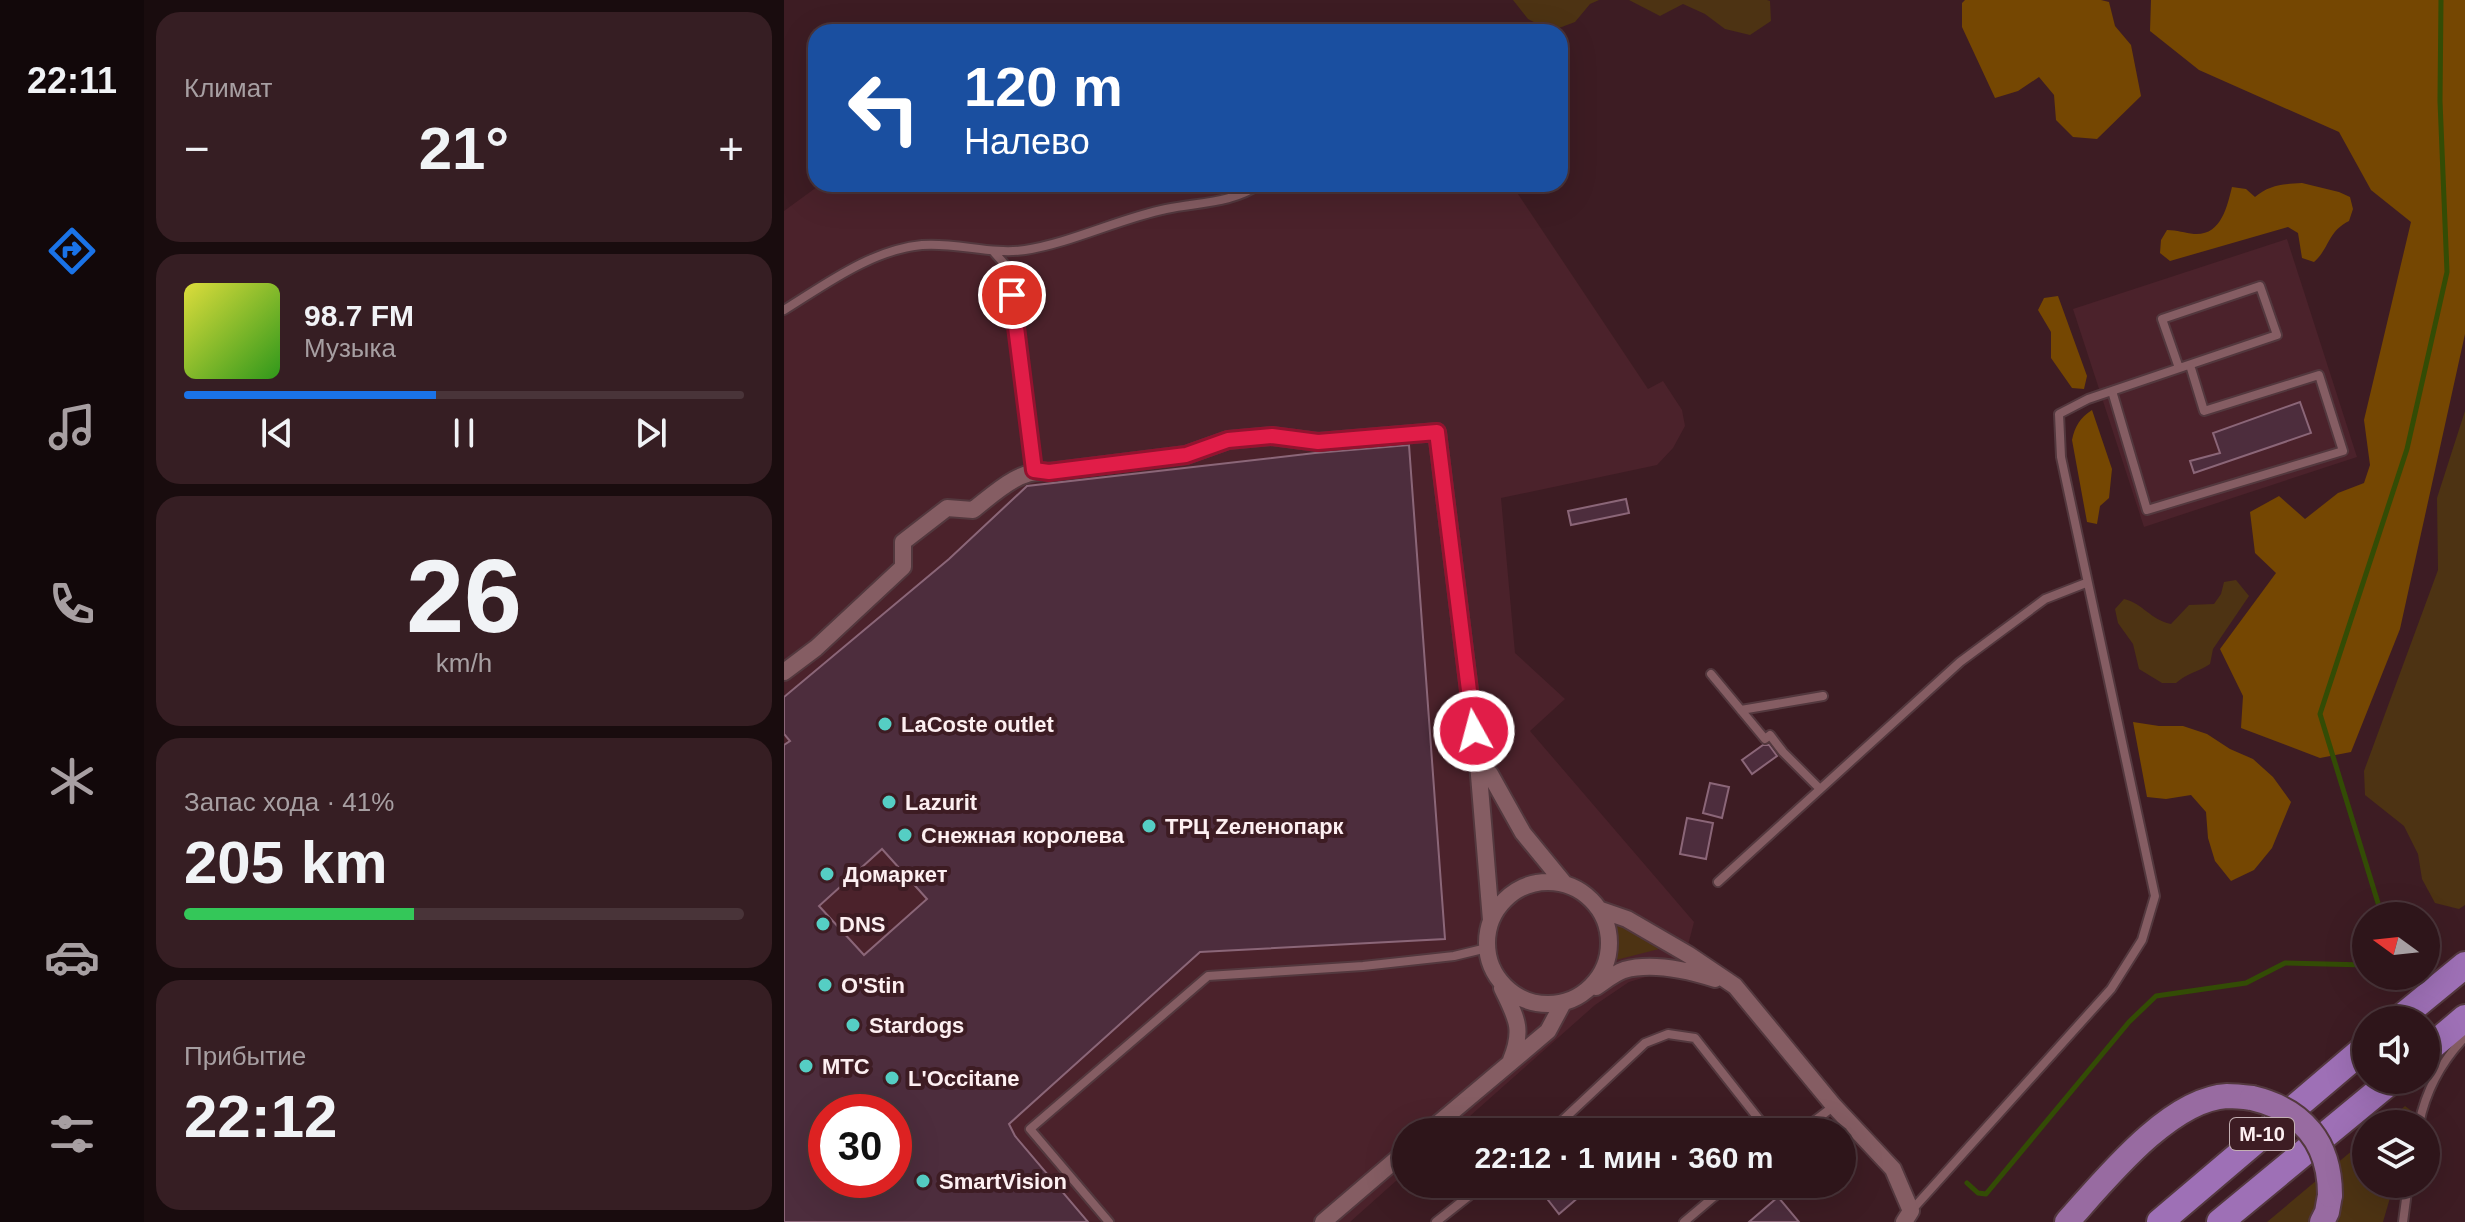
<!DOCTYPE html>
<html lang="ru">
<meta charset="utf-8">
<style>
:root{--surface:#2e151a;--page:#361e23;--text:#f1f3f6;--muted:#a79fa2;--line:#493439;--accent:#1a73e8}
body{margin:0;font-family:Helvetica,sans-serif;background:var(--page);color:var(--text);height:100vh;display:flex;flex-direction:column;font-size:30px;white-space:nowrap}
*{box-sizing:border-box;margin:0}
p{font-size:26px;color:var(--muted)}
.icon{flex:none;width:44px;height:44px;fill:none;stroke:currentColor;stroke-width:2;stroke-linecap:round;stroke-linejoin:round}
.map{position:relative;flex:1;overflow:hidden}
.drawer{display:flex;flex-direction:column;gap:12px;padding:12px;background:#190c0e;width:640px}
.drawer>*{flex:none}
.hud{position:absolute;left:24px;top:24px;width:760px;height:168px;border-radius:24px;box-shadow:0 8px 32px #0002,0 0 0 2px var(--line);background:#1a4fa0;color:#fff;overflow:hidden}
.needle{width:52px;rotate:285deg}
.controls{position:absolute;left:1568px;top:902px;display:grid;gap:16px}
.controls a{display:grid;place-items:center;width:88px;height:88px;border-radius:50%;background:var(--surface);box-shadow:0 8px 32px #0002,0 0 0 2px var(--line);font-size:40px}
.speed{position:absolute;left:24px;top:1094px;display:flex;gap:16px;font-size:40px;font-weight:700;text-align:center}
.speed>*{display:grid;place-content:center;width:104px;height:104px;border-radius:50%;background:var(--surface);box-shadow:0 8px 32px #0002,0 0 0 2px var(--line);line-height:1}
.speed .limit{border:12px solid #d22;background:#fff;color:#111}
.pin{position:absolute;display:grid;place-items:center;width:68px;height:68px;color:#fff;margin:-34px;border:4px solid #fff;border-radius:50%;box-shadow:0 2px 8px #0007}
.me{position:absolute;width:88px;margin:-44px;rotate:353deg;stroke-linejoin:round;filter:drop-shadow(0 0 6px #0008)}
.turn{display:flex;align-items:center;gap:28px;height:168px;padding:0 24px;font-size:36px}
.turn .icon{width:104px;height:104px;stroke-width:2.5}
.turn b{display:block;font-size:56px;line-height:68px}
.big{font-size:60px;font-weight:700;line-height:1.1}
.drawer .tile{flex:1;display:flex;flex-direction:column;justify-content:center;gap:12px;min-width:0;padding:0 28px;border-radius:24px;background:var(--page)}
.drawer .dial{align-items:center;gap:0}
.dial b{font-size:104px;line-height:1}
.song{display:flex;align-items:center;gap:24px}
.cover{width:96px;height:96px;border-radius:12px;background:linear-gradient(135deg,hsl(60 70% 55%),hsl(110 70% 35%))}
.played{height:8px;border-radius:4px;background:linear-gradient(90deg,var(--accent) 45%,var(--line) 45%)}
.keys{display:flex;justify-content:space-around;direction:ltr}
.heat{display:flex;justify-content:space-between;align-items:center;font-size:44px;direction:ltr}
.charge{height:12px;border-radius:6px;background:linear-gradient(90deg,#34c759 41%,var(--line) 0)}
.trip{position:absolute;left:608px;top:1118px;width:464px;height:80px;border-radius:40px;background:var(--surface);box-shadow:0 8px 32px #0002,0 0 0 2px var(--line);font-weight:700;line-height:80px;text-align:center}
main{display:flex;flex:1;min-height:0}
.menu{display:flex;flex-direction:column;width:144px;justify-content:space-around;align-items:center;background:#12080a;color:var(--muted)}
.menu .icon{width:56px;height:56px}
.menu .active{color:var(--accent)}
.menu b{font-size:36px;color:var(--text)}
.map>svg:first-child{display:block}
</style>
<main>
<nav class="menu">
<b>22:11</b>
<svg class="icon active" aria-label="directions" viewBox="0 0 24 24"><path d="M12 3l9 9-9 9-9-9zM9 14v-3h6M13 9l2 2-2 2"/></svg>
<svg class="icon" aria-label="music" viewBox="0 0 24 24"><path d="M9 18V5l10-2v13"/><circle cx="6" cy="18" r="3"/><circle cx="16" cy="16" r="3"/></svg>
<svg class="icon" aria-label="phone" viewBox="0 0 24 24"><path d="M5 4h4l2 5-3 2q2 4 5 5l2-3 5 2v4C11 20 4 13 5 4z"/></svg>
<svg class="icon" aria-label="climate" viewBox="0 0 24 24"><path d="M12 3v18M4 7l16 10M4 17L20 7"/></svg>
<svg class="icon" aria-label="car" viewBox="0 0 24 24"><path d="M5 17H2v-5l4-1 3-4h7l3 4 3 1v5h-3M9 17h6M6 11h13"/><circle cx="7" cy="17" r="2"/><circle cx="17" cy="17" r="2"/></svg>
<svg class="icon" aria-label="filters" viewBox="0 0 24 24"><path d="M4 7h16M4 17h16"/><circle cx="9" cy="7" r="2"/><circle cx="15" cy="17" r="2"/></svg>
</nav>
<section class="drawer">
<div class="tile"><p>Климат</p>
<div class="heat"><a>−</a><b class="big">21°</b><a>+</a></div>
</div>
<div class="tile">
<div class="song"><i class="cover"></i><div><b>98.7 FM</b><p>Музыка</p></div></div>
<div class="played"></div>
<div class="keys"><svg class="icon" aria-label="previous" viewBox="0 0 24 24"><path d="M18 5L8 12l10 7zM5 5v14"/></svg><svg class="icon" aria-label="pause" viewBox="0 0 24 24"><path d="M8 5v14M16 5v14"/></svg><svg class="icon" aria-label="next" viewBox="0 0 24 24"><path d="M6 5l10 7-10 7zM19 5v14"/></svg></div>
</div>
<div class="tile dial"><b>26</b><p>km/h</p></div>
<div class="tile"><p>Запас хода · 41%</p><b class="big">205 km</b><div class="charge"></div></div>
<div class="tile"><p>Прибытие</p><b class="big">22:12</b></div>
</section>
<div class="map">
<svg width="1681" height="1222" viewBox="0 0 1681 1222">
<rect width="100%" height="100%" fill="#3d1c23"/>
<path fill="#4b222b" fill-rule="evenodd" d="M37,184h397l3,9 42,-9h242l11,7 132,198 15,-8 19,29 3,16 -12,22 -16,17 -156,33 14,155 50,46 -35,32 164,191 -14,54 -24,-2 -27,8 -34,23 -143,127h-46v40l-56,50h-566v-1011zM42,1112h68v68h-68z
M1503,239l70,218 -213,70 -71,-218z"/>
<path fill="#4d3313" d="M729,0h86l-9,4 -15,18 -24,9 -23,-12z
M845,0h138l3,1 1,20 -21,14 -25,-6 -20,-15 -22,-10 -23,12z
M1681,411v494l-6,4 -24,-6 -13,-24 -4,-25 -14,-28 -39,-31 -1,-24 74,-201 -1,-72z
M1452,580l13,16 -36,53 -3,15c-12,8 -23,9 -34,19h-14l-23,-14 -6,-25 -15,-21 -3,-14 9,-10c20,5 25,20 47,25l18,-19 25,-1 7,-10 3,-12z
M833,924l42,25 -43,11z
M1621,1106l8,6 -3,12h-26z
M1582,1139v45h28l-11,38h-50l9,-27 -20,-1 -11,28h-44z"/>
<path fill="#754702" d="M1181,0h136l8,2 6,24 16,19 10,51 -44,43 -24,-2 -17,-17 -2,-25 -15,-18 -21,14 -23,7 -33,-71v-24z
M1367,0h314v334l-65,295 -49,123 -31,6 -79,-30 2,-32 -23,-47 56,-76 -21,-20 -5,-41 29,-16 26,23 33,-26 26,-10 6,-18 -6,-45 47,-198 -40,-32 -32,-58 -140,-62 -49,-39z
M1518,183l37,9 11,5 3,12 -4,12c-22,11 -19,27 -35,41l-12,-4 -4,-25 -10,-6 -118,34 -10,-8 1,-13 6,-10c10,0 18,3 27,4 27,2 33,-27 38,-47l14,2 9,8c14,-12 28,-13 47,-14z
M1274,296l29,80 -3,13 -12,-1 -21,-30v-26l-13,-22 6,-12z
M1308,410l20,59 -3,29 -9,8 -3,18 -10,-2 -15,-82c3,-14 8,-22 20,-30z
M1349,722l26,4h24l24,8 23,15 23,10 20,18 18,25 -19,46 -18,22 -23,11 -16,-20 -7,-23 -2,-26 -15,-17 -25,4 -19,-2z"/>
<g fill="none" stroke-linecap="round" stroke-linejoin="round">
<path stroke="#334c05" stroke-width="5" d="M1598,916l-62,-202 87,-265 40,-177 -7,-171 1,-101
M1183,1183l11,10 8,1 143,-172 27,-26 90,-13 39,-20 81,2"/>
</g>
<path fill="#4d2d3d" stroke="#8b6678" stroke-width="2" fill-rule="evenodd" d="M1516,402l11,31 -117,40 -4,-12 30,-8 -7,-20z
M625,445l36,494 -245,13 -191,172 6,12 73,86h-304v-477l6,-4 -6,-7v-37l165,-138 78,-73 288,-33zM98,849l45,50 -63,56 -45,-49zM42,1112h68v68h-68z
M842,499l3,14 -58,12 -3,-14z
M979,745h6l8,11 -25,18 -10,-14z
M926,783l19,4 -7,31 -19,-5z
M903,818l26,5 -7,36 -26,-5z
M765,1184h45l-35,30 -18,-23z
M994,1197l21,25h-50z"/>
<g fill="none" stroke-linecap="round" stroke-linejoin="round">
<defs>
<path id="service" d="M209,251l15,17 26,202
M0,310c42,-26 87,-60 138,-65 34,-3 69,10 103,5 46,-7 96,-32 141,-41 33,-7 65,-5 94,-25
M1328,391l35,119 196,-59 -24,-76 -115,36 -14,-46
M927,674l54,65 5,-4 13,17 37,37
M957,710l82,-14
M934,882l242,-220 85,-63 41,-16
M1635,1124c7,-34 22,-62 46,-87
M766,1132l95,-89 23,-9 27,4 74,94
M1016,1132l34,-26
M1127,1211l200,-222 31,-49 13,-44 -94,-439 -2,-43 29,-15 189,-64 -17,-49 -98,33 17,49
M325,1222l-79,-93 178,-153 155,-10 91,-10 33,-8
M652,1222l48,-38
M900,1222l45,-38
M1619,1222l5,-38"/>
<path id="minor" d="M0,672l32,-24 87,-81v-25l44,-34 26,2c23,-18 47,-42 76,-38l137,-17 42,-15 44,-4 46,6 119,-10 41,331 13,157
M694,763l12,11 33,59 41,50
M703 943a61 61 0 1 1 122 0a61 61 0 1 1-122 0Z
M817,910l26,9 62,36 46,31 99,120 59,63 18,42 -7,11
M812,987c9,-6 19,-14 28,-17 29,-8 63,0 91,9
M718,988c14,30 22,40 9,72
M644,1132l120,-101 15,-28
M539,1222l83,-71"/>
<path id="primary" d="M1283,1222c37,-41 102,-123 160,-126 8,0 17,1 25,2
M1538,1222l5,-10 3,-17"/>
<path id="trunk" d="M1614,1020l67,-55
M1642,1051l39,-33
M1376,1222l206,-175
M1436,1222l172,-142"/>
</defs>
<use href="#service" stroke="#53383e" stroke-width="12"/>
<use href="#minor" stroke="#53383e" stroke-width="20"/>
<use href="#primary" stroke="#53383e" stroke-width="28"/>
<use href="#trunk" stroke="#53383e" stroke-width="30"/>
<use href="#service" stroke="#855d63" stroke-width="8"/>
<use href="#minor" stroke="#855d63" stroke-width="16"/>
<use href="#primary" stroke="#986ba1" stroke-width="24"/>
<use href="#trunk" stroke="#9e70b6" stroke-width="26"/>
<defs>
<path id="primary-bridge" d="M1468,1098c51,12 78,45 78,97"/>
</defs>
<use href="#primary-bridge" stroke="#53383e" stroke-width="28" stroke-linecap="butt"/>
<use href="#primary-bridge" stroke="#986ba1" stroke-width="24"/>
</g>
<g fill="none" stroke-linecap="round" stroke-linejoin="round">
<defs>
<path id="route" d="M228,295l22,175 15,2 137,-17 42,-15 44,-4 46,6 119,-10 37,299"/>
</defs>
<use href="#route" stroke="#92132f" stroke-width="20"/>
<use href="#route" stroke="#e11d48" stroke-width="14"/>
</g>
<g fill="#55cec4" stroke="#3d1c23" stroke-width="3">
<circle cx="101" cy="724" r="8"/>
<circle cx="105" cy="802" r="8"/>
<circle cx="365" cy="826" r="8"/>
<circle cx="121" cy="835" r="8"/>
<circle cx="43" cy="874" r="8"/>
<circle cx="39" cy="924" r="8"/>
<circle cx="41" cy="985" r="8"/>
<circle cx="69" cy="1025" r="8"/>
<circle cx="22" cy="1066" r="8"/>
<circle cx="108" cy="1078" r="8"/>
<circle cx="139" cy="1181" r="8"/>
</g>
<g text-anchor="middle" stroke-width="8" stroke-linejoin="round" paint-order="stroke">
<rect fill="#3d1c23" stroke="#c3b0b3" stroke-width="2" x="1446" y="1118" width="64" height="32" rx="6"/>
<g font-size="20" font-weight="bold" fill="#fdeff1">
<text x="1478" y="1141">М-10</text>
</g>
<g font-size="22" font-weight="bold" fill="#fdeff1" stroke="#3d1c23" text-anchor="start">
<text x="117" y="732">LaCoste outlet</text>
<text x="121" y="810">Lazurit</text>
<text x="381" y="834">ТРЦ Zеленопарк</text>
<text x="137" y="843">Снежная королева</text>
<text x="59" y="882">Домаркет</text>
<text x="55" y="932">DNS</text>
<text x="57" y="993">O'Stin</text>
<text x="85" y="1033">Stardogs</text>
<text x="38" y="1074">МТС</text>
<text x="124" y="1086">L'Occitane</text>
<text x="155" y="1189">SmartVision</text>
</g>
</g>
</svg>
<div class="controls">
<a><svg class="needle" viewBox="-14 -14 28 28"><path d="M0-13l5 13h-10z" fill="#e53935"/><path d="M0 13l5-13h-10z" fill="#a79fa2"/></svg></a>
<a><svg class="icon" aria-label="sound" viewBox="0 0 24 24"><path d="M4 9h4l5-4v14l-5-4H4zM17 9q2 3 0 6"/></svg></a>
<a><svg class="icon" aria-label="layers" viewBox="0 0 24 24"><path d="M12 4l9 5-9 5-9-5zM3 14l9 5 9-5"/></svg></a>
</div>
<div class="speed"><div class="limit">30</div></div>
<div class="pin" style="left:228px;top:295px;background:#d93025"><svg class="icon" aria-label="arrive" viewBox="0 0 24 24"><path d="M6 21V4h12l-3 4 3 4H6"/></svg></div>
<svg class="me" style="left:690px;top:731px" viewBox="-20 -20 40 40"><circle r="17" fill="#e11d48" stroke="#fff" stroke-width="3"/><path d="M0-11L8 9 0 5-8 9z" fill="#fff"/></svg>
<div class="trip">22:12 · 1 мин · 360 m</div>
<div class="hud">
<div class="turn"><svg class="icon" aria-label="left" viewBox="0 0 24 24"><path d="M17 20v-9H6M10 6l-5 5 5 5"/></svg><div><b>120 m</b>Налево</div></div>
</div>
</div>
</main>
